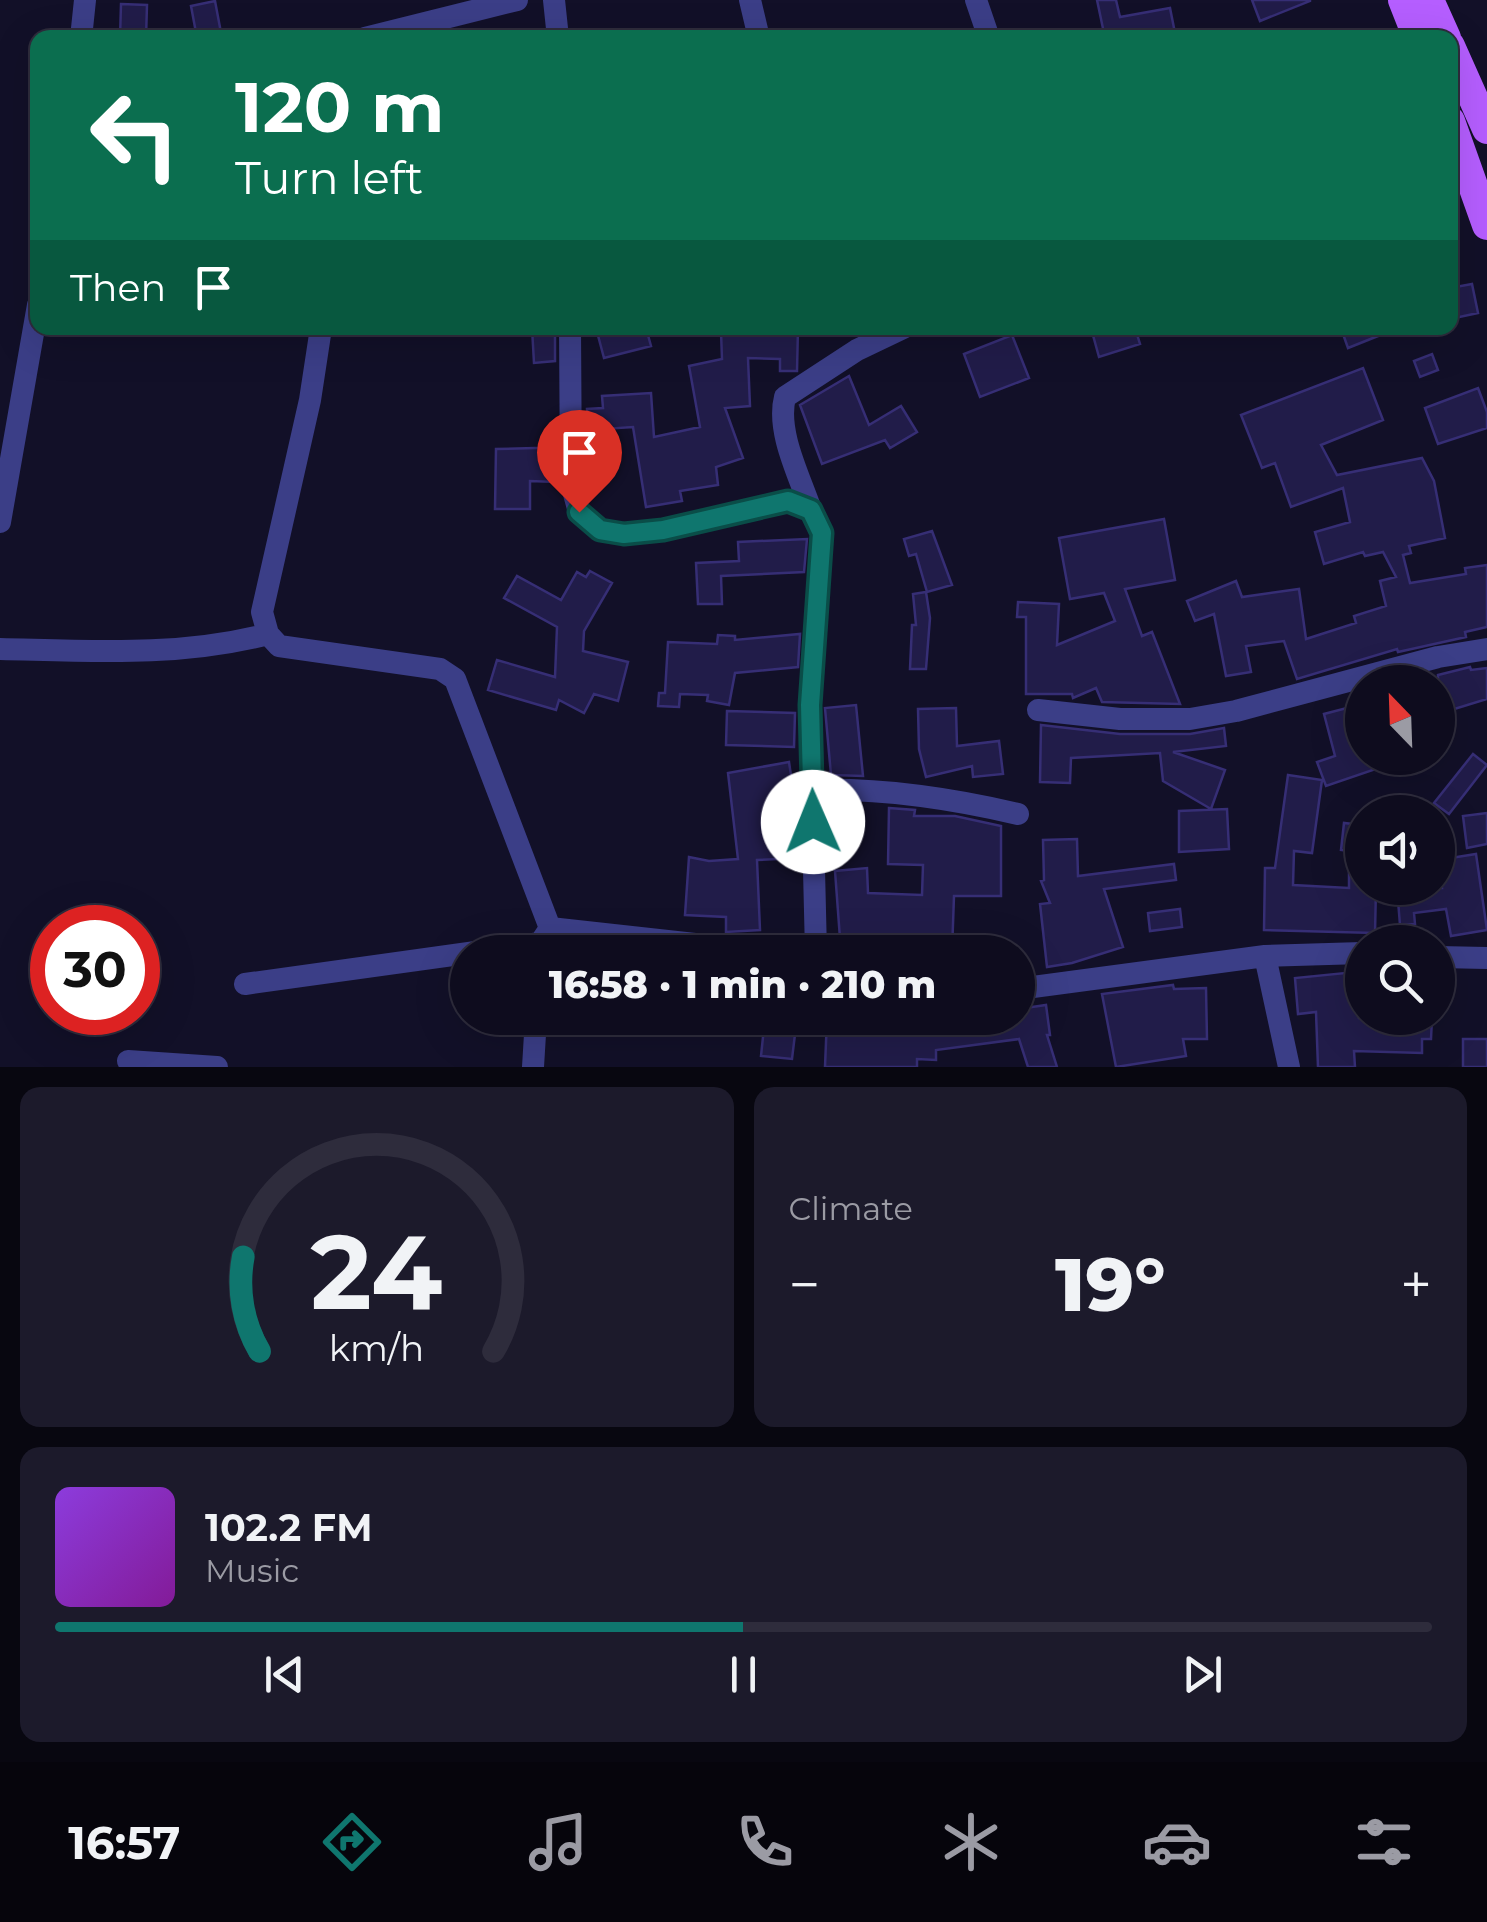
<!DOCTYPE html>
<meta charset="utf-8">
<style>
:root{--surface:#0e0c1e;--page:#1c1a2b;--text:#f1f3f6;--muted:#9b9ba4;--line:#2e2c3c;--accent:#0f766e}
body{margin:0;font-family:Montserrat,sans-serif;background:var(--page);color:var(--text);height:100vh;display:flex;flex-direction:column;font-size:38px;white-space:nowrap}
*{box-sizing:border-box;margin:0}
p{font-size:32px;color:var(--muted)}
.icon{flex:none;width:55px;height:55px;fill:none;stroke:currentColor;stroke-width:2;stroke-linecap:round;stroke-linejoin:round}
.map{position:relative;height:1067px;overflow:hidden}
.panel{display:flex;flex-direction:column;gap:20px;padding:20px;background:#080710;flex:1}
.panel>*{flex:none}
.hud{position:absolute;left:30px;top:30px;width:1428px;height:305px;border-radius:20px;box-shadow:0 10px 40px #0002,0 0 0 2px var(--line);background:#0b6e4f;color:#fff;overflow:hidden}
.needle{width:65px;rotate:337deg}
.controls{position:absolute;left:1345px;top:665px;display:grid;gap:20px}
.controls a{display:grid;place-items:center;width:110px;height:110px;border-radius:50%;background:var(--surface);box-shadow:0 10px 40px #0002,0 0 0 2px var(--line);font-size:50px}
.speed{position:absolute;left:30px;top:905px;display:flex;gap:20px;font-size:50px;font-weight:700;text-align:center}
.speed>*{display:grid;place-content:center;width:130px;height:130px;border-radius:50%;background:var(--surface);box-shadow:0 10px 40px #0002,0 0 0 2px var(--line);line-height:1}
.speed .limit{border:15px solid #d22;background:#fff;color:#111}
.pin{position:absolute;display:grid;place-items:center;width:85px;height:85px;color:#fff;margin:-102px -42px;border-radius:50% 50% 50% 0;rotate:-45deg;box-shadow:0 0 10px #0007}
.pin .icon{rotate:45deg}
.me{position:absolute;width:110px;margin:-55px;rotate:359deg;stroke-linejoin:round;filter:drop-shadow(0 0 8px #0008)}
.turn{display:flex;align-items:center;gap:35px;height:210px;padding:0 40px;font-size:45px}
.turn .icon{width:130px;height:130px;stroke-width:2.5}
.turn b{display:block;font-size:70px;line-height:85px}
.then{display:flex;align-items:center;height:95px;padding:0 40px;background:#0003;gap:20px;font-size:38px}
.big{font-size:75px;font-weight:800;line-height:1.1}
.panel .widget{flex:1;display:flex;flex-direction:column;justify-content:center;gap:15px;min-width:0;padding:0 35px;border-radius:20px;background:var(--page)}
.panel .dial{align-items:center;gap:0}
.dial svg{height:260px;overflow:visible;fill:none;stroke:var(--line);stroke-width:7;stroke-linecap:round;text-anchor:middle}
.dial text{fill:var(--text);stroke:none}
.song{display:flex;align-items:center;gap:30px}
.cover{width:120px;height:120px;border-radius:15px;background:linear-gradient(135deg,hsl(270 70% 55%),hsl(290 70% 35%))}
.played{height:10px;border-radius:5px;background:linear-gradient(90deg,var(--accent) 50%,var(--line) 50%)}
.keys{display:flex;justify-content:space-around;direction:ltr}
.heat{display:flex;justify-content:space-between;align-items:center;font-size:55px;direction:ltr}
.panel .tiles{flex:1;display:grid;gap:20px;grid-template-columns:1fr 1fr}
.widget:last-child{grid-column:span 2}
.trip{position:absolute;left:450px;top:935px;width:585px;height:100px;border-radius:50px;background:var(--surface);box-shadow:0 10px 40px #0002,0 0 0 2px var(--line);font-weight:800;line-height:100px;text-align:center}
.menu{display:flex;height:160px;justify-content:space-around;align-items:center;background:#06050c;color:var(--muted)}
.menu .icon{width:70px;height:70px}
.menu .active{color:var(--accent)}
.menu b{font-size:45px;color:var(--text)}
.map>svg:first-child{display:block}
</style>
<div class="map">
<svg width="1487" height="1067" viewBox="0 0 1487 1067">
<rect width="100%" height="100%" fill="#121028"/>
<path fill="#211c49" stroke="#362e75" stroke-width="2.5" d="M1097,0h19l4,17 50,-9 6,30h-71z
M1252,0h58v1l-50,20z
M215,1l7,37h-25l-6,-32z
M121,4l26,1 -1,33h-26z
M1472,284l6,29 -28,6v-31z
M532,328h23v33l-21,2z
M596,328h50l5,18 -47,12z
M769,328h29l-1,43h-17v-12l-32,-1 2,48 -25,2 18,50 -27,9 2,18 -38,6 2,10 -36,6 -13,-80 -44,3 -2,-21 16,-1 -1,-12 49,-3 3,44 46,-10 -11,-61 33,-7 -1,-27z
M1091,328h44l5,16 -41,13z
M1358,328h40l-50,20 -5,-14z
M1012,335l17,43 -49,19 -16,-43z
M1432,354l6,16 -18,7 -6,-16z
M1363,368l20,52 -62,25 16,30 85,-17 12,23 11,57 -36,8 2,7 -8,2 7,28 56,-9 -1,-6 22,-3v62l-22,5 1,5 -68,15 -1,-3 -100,30 -13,-38 -38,5 5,26 -25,4 -12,-62 -19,7 -8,-20 49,-20 6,16 57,-8 7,50 50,-16 -2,-7 32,-10 -6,-25 16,-4 -13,-25 -18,4 -2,-4 -39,12 -9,-32 35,-10 -7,-34 -52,19 -16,-44 -13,5 -21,-53z
M849,376l20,49 32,-19 16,26 -27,16 -5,-8 -63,24 -22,-59z
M1478,388l9,24v16l-49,16 -13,-36z
M535,448h21v34l-26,-1v28h-35l1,-60z
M1164,519l11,61 -50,9 17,47 10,-4 28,72 -78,-2 -6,-14 -23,10 -1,-4h-46v-77h-9l1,-15 41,2 -2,41 58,-24 -11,-28 -34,6 -11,-61z
M932,531l20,54 -25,7 -11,-38 -7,2 -5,-17z
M807,539l-3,33 -83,4 1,28h-24l-2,-41 43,-2 -1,-19z
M590,571l22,12 -28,48 -1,20 45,11 -10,39 -24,-7 -10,19 -25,-13 -3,10 -68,-20 9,-30 58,17 2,-50 -53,-29 13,-22 44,24 16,-28 9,5z
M926,592l4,26 -4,51h-16l2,-44h4l-3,-31z
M800,634l-2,33 -63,6 -6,32 -22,-4 1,-6 -28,-1 -1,13 -21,-1 1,-13h6l3,-51 49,2 1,-9 17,1v4z
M1470,667l1,3 16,-2v31l-49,15v-39z
M1362,704v54l40,2 -76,26 -9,-24 18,-6 -11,-42z
M856,705l7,71 -32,-1 -6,-67z
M956,708l1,38 42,-5 4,33 -30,3 -1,-11 -46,11 -7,-28 -1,-40z
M727,711l68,2 -1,34 -68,-2z
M1041,725l79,9h70l34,-6 2,18 -53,6 52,18 -14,39 -48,-28 -3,-28 -89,5 -1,25 -30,-1z
M1473,754l14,11 -38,49 -15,-11z
M789,762l9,60 1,36 -42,2 3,70 -34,2v-15l-41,-2 4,-58 20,4 29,-2 -10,-86z
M1288,775l34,5 -10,73 -18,-2 -1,34 56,3v-37l-8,-1 3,-27 18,2v63h14l-1,45 -111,-3 1,-62h10z
M889,808l26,2 -1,6h41l46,10v70h-47l-2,56h-61v-3l-50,3 -6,-81 32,-3 1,25 54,2 1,-30 -35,-1z
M1227,809l2,40 -50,3v-41z
M1487,813v31l-20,4 -4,-32z
M1077,839l1,37 96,-12 2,16 -72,9 19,58 -51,16 -25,4 -7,-63 10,-1 -9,-22 3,-1 -1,-40z
M1476,854l11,76 -36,6 -5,-27 -32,4 1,11 -15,1 -3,-37h45l-4,-28z
M1180,909l2,18 -32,4 -2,-18z
M1355,972l4,46h73l-1,21h-9v14l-68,-2 1,16h-37l-2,-55 -18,2 -3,-36z
M1173,985l1,4 32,-1 1,51h-24l3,17 -70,11 -14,-73z
M1046,1005l4,30h-3l10,32h-29l-9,-28 -83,11v10l-19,-1v8h-92l2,-49h192l-1,-9z
M765,1018h32l-5,41 -31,-3z
M1463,1039h24v28h-24z"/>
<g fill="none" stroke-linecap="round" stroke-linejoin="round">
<path stroke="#3b3e87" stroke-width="22" d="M554,0l4,38
M750,0l9,38
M976,0l13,38
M81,38l4,-38
M365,38l152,-38
M321,328l-11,72 -48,212 6,22 11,12 161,23 15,10 95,249
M570,328l1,155 8,29 21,18 24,4 39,-4 125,-29 23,9 11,23 -12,172 6,247
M811,510c-11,-33 -35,-78 -26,-113l72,-47 46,-22
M0,522l38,-217
M0,649c91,2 179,8 268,-15
M1038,710l82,9h70l46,-8 202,-54 49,-8
M812,790c70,-2 138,8 206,24
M542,940l8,-12 218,24
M1265,956l24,111
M1438,957l49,1
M245,984l295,-41
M1018,989l247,-33 97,-3
M128,1061l89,6
M533,1067l3,-49"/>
<path stroke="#b55eff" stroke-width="30" d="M1403,0l15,38
M1429,0l17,38
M1450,46l37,83
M1450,121l37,104"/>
</g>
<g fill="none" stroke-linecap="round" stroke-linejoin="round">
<defs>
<path id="route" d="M579,512l21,18 24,4 39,-4 125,-29 23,9 11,23 -12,172 3,117"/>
</defs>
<use href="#route" stroke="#0a4d48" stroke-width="25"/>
<use href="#route" stroke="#0f766e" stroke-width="18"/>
</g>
</svg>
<div class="controls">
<a><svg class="needle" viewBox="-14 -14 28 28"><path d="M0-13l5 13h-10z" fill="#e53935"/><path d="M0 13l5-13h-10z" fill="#9b9ba4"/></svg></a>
<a><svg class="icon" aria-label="sound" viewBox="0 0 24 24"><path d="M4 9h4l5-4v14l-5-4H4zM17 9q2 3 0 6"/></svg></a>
<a><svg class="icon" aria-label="search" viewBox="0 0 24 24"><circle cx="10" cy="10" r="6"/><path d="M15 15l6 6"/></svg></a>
</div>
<div class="speed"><div class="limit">30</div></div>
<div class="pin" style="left:579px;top:512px;background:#d93025"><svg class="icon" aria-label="arrive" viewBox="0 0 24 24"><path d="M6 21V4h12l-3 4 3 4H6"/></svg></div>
<svg class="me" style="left:813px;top:822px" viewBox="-20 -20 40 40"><circle r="19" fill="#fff"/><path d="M0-13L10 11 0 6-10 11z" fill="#0f766e"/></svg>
<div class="trip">16:58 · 1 min · 210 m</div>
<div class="hud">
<div class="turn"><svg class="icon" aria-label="left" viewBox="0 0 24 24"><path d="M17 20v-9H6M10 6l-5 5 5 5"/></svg><div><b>120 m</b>Turn left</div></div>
<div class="then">Then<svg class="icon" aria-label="arrive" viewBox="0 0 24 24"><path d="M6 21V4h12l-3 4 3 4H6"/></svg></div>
</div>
</div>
<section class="panel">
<div class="tiles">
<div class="widget dial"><svg viewBox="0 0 100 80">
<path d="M14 69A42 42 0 1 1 86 69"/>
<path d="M14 69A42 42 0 0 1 9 40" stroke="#0f766e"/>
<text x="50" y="56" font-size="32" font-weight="700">24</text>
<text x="50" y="72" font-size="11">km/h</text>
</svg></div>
<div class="widget"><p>Climate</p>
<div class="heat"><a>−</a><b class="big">19°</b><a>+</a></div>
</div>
<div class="widget">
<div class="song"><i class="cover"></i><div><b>102.2 FM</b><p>Music</p></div></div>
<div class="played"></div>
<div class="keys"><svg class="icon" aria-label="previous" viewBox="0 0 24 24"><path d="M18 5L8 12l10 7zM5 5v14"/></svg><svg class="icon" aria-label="pause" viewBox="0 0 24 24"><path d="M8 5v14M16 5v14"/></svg><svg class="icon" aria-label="next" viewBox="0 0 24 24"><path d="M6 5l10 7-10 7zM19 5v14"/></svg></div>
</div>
</div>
</section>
<nav class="menu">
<b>16:57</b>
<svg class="icon active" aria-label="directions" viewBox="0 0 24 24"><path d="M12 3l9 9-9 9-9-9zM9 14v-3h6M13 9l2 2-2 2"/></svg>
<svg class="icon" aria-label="music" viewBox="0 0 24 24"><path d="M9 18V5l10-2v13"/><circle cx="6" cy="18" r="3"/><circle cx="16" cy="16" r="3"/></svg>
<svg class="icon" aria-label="phone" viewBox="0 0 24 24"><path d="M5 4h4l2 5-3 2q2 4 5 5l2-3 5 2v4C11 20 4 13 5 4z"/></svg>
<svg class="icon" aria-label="climate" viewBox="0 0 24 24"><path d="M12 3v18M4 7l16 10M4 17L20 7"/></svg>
<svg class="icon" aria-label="car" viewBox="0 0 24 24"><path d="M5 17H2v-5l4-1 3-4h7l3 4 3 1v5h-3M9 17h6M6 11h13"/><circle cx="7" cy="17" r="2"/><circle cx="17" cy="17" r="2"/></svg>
<svg class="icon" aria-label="filters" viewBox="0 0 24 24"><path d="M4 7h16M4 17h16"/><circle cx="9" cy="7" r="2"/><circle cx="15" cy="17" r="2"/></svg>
</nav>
